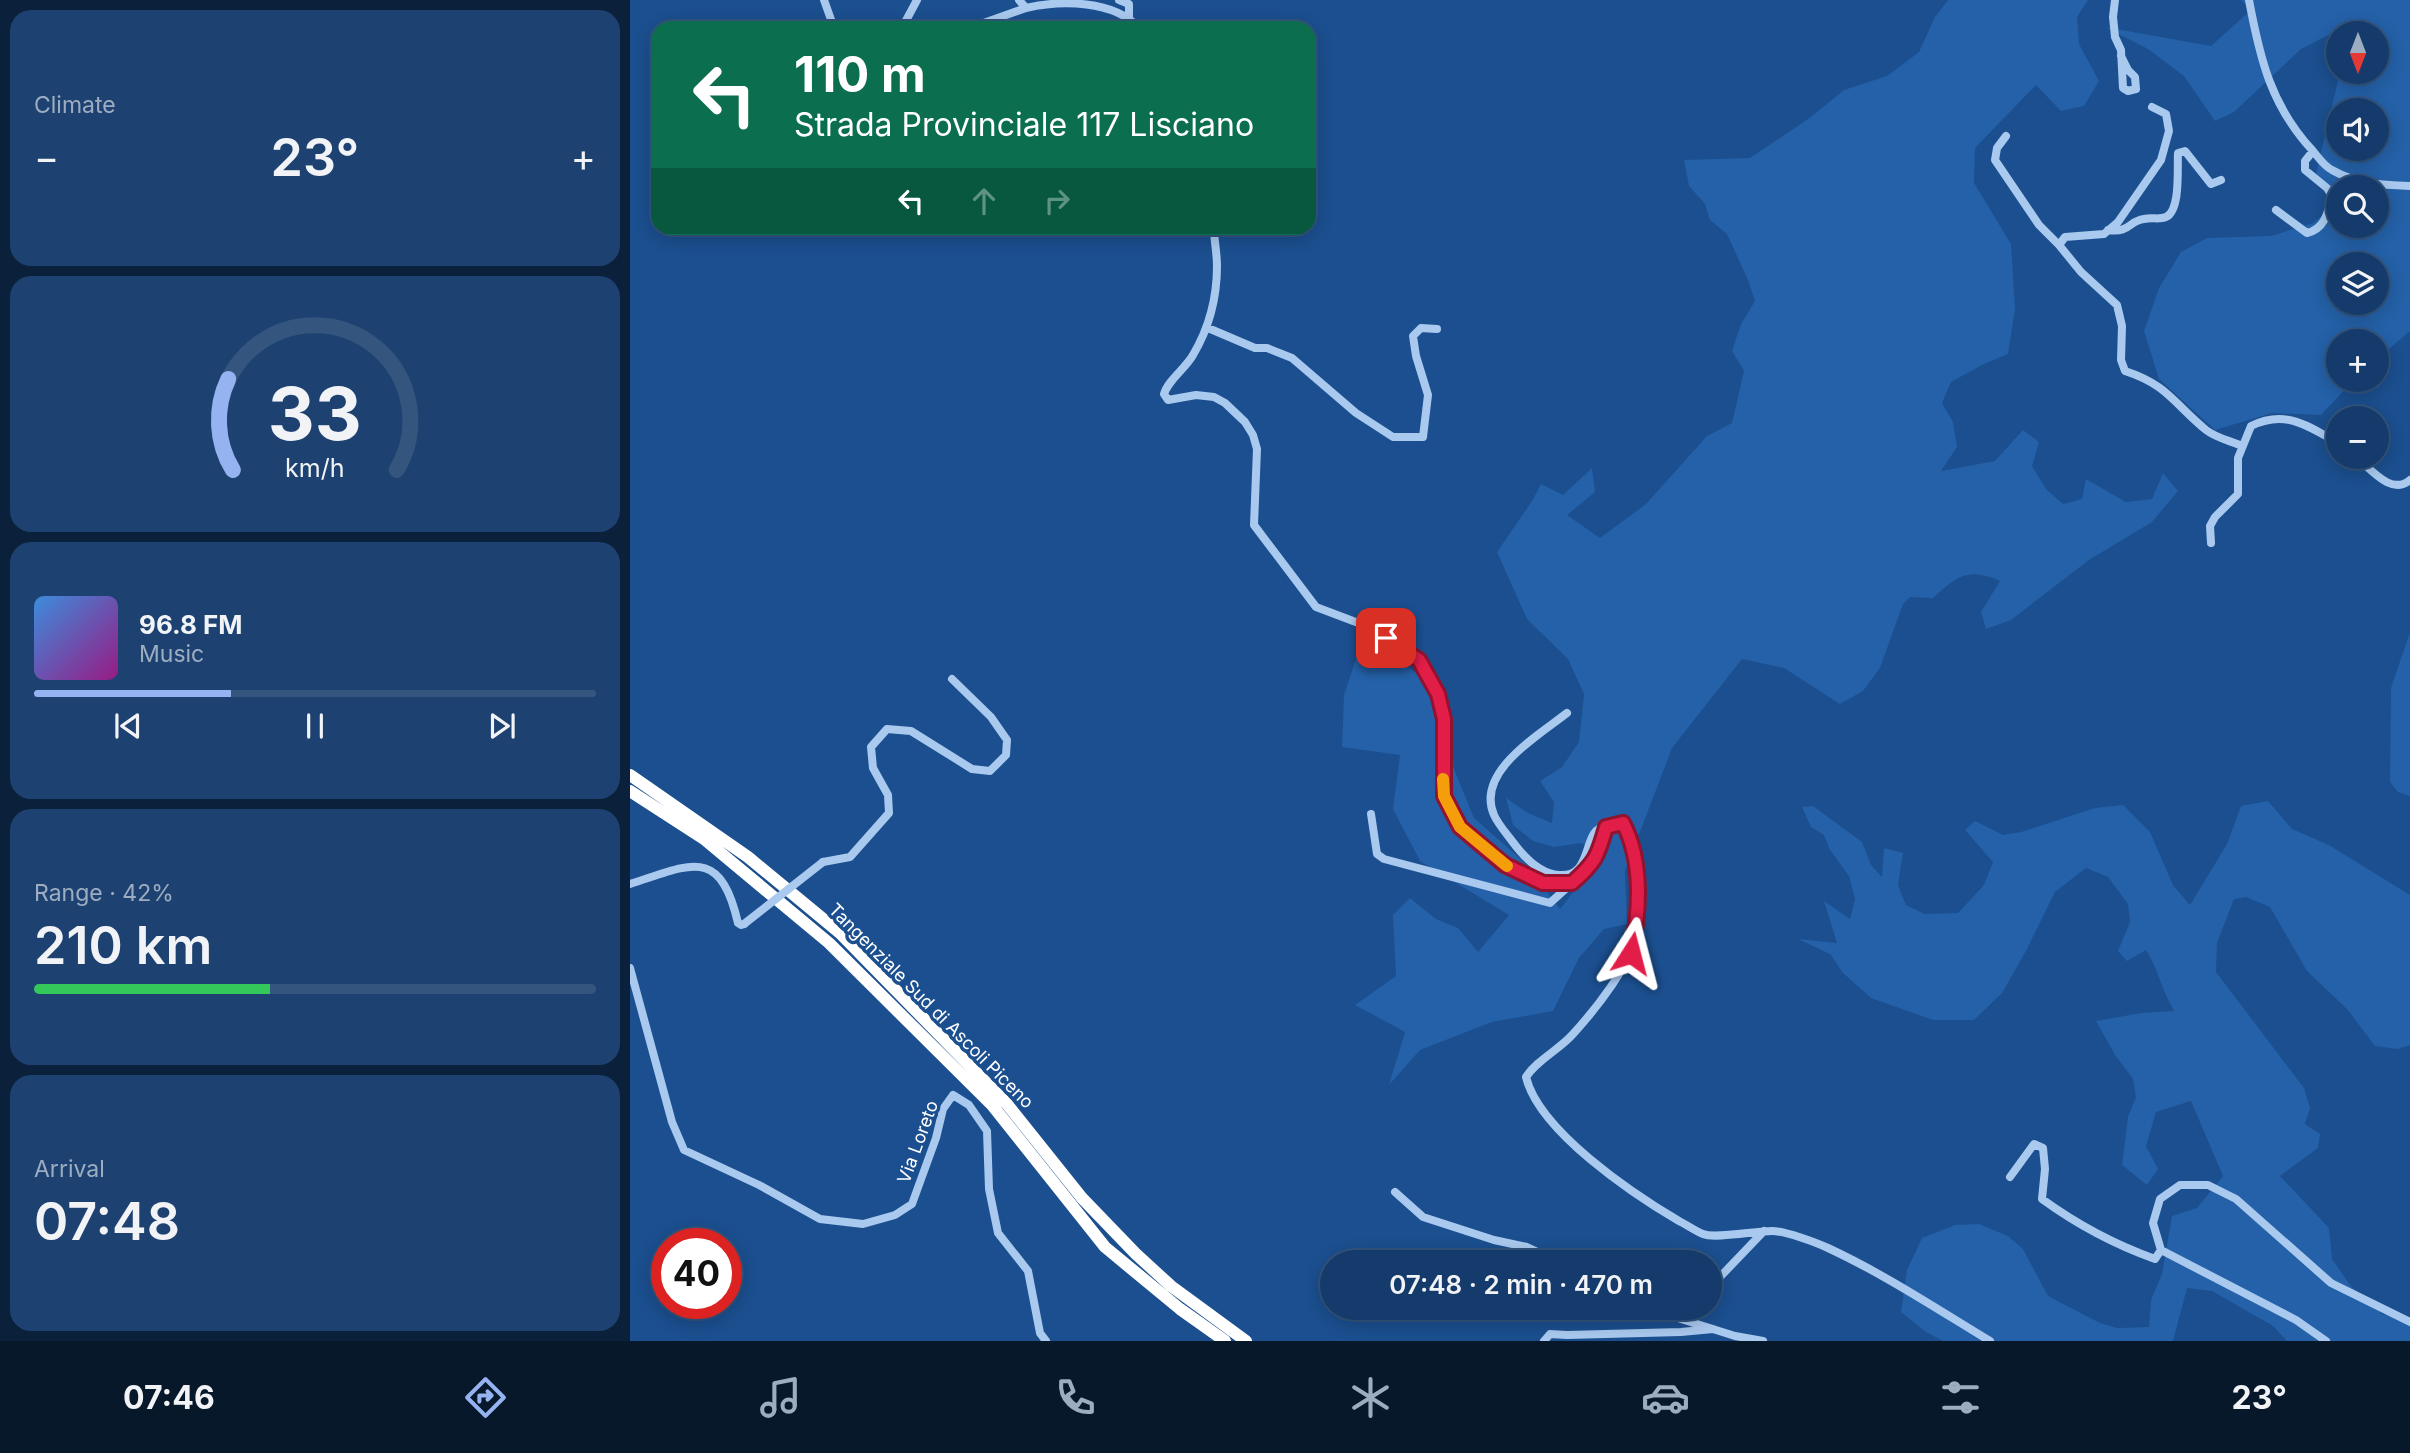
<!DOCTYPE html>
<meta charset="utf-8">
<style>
:root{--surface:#143b6b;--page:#1d4271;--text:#f1f3f6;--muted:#9dadc1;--line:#33557e;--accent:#95b2f1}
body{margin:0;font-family:Inter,sans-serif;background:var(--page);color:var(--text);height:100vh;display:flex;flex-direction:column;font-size:26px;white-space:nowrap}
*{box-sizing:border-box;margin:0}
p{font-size:23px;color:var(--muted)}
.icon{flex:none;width:38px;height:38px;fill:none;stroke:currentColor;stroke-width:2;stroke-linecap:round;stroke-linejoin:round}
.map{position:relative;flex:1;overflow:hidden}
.drawer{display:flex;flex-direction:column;gap:10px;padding:10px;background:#0b203b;width:630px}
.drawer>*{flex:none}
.hud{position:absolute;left:21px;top:21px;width:665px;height:214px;border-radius:21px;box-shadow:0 4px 18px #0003,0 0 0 2px var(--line);background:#0b6e4f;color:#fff;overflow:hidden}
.needle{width:46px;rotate:180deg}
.buttons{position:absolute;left:1696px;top:21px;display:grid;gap:14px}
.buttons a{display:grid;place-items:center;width:63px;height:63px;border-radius:50%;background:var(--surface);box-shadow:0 4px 18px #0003,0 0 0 2px var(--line);font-size:35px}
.speed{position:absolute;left:21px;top:1228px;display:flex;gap:14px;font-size:35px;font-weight:700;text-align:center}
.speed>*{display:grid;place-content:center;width:91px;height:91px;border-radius:50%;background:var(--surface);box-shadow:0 4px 18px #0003,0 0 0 2px var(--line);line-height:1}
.speed .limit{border:10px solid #d22;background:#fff;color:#111}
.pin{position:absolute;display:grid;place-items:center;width:60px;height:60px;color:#fff;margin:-30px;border-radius:14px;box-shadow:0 4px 10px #0006}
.me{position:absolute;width:77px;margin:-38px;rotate:9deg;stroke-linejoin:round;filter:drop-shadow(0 0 5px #0008)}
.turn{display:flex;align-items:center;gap:24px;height:147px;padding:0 28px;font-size:32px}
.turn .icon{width:91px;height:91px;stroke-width:2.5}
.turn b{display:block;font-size:49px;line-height:60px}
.lanes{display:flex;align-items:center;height:66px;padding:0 28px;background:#0003;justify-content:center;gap:35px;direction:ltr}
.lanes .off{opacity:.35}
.big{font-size:52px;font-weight:600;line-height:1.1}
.drawer .card{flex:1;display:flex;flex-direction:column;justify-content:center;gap:10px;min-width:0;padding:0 24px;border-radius:21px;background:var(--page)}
.drawer .dial{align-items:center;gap:0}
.dial svg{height:182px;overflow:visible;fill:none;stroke:var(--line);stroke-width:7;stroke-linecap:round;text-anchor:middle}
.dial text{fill:var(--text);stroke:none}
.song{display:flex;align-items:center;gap:21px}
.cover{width:84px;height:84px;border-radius:10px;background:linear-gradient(135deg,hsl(210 70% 55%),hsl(310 70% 35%))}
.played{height:7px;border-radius:4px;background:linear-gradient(90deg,var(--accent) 35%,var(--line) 35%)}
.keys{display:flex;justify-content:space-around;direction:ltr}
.heat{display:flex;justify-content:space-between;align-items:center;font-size:38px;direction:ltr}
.charge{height:10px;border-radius:5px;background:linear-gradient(90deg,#34c759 42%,var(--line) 0)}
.trip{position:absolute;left:690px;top:1250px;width:402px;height:70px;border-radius:35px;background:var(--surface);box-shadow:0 4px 18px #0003,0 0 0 2px var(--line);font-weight:600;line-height:70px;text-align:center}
.menu{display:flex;height:112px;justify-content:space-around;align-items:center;background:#08182b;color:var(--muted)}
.menu .icon{width:49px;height:49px}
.menu .selected{color:var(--accent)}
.menu b{font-size:32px;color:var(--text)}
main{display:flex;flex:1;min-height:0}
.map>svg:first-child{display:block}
</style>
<main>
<section class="drawer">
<div class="card"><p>Climate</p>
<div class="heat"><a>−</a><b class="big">23°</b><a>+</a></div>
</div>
<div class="card dial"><svg viewBox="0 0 100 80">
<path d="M14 69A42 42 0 1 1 86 69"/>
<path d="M14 69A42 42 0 0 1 12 29" stroke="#95b2f1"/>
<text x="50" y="56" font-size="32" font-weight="700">33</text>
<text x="50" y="72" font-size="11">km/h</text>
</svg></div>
<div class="card">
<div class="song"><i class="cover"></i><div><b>96.8 FM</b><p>Music</p></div></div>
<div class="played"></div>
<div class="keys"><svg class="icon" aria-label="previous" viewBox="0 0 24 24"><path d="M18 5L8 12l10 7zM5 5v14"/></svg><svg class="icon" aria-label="pause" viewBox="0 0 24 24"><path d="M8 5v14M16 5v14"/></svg><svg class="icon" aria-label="next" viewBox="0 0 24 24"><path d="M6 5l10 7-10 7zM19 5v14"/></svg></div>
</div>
<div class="card"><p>Range · 42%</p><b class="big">210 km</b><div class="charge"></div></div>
<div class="card"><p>Arrival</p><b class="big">07:48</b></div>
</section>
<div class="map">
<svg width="1780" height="1341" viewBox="0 0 1780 1341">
<rect width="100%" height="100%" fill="#1b4f8f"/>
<path fill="#2461a8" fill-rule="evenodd" d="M1318,0h140l-11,17 2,27 20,37 -15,25 -23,5 -25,-26 -61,63 -1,35 37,61 4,65 -7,45 -24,10 -33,18 -9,21 11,19 4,25 -16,24 54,-10 28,-31 16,12 -7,24 14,23 17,15 19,-5 4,-20 40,23 26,-3 11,-26 15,18 -26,31 -63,38 -78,60 -25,9 -5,-17 19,-31c-32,-14 -43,-5 -67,17l-23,-1 -7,7 -23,64 -17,23 -23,13 -56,-36 -42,-9 -70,89 -47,123 2,53 -23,5 -25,29 -26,53 -61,11 -72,28 -31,35 16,-53 -50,-27 41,-29 -3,-61 17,-17 26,21 22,9 20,24 31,-37 -89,-54 -27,-52 7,-54 -58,-8 2,-52 19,-57 55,36 17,26 19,69 20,49 50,44 36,47 43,-55 -22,-11 -27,4 -21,-6 -20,-16 -7,-27 22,15 24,10 2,-21 -14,-21 22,-14 17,-25 5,-48 -16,-35 -41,-40 -30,-67 35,-51 9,-17 22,11 29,-27 3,24 -28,23 33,23 46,-34 61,-68 25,-13 12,-52 -12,-20 9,-27 14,-23 -7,-21 -21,-46 -17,-14 -5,-16 -16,-18 -5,-26 66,-2 61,-41 33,-27 43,-14 32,-24 16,-35z
M1611,0h169v331l-33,28 -1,-18h-38v39h16l-33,35 -49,-2 -57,17 -56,-51 -15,-48 15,-43 22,-36 26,-14 64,-2 42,-13 21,-17 -18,-32 24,-102h36v-39h-28v-8l-47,24 -67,63 -19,9 -31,-45 -36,-27 -43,-22 106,19 40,-36zM1708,110h38v39h-38zM1708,187h38v39h-38zM1708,264h38v39h-38z
M1780,632v164l-12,-4 -8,-10 1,-94z
M1638,801l24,28 37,16 81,50v150l-12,4 -23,-3 -28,-37 -40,-38 -37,-64 -24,-10 -12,2 -17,44 -1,29 88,116 6,20 -5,16 15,10 -2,14 -38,28 49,52 3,31 18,26 32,29 28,7v20h-123l-14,-15 -61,-35 -25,-3 -14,53h-230l-17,-9 -25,-20 6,-42 15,-32 33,-13 24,-1 29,12 15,13 25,47 52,27 17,5 32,-1 2,-27 11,-26 10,-58 25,-8 26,-32 -32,-75 -35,11 -10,34 12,23 -11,16 -25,-20 6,-48 8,-20 -3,-18 -18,-24 -19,-34 45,-8 33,-2c-12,-20 -16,-42 -28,-61l-19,11 -9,-10 12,-29 -2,-18 -20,-27 -22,-9 -31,24 -29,59 -24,42 -28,27h-41l-62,-22 -28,-25 -13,-19 -32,-15 39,4 -13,-42 26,18 5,-20 -6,-23 -19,-26 -6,-15 -13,-8 -9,-20 11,-1 49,36 9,23 11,12 2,-29 19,5 -5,32 8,20 19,9 33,-1 26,-28 9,-23 -28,-32 10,-9 28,14 18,-3 74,-24 28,-3 27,27 23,53 17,20 37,-61 14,-38z"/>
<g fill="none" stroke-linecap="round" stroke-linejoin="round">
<path stroke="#a9c9ee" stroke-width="8" d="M194,0l10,28
M389,0l7,8c35,-8 88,-8 113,20
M489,0l10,4v13
M1485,0l-2,17 2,20 6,13 2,38 5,3 8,-2 -1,-12 -7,-7 -7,-14
M1619,0c11,59 22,106 64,151 5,6 11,15 19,19 24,14 51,15 78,16
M348,25l48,-17
M272,28l15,-28
M448,28h4
M1522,107l14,7 3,17 -8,29 -43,62 -14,12 -39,3 -6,8 22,27 36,33 5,21 -1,34 4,11c43,14 49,33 81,59 10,8 25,11 36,16
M1376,136l-9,12 -2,12 44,65 20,20
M1646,210l31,23c18,-4 21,-21 25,-37l-5,-8 -22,-18v-9l8,-10
M584,228c0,12 3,25 3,38 0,31 -8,62 -24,89 -7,13 -25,25 -29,39l4,6 28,-5 18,2 11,6 20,19 8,13 4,14 -3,76 62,82 53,20 50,33 19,34 6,25v77l16,31 45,38 38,18 13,1 16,-1 20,-17 8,-17 6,-22 17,-4c3,6 7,13 9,19 7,23 9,91 -2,113 -14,27 -36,56 -57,79 -14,16 -35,25 -47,43 13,54 107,117 153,144 8,4 16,10 24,13 12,5 52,-3 69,-3 13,0 43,11 56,17 56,26 109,61 162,93
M1478,230c23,3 20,-9 36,-11 8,-2 15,1 22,-2 15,-7 11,-49 12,-64l7,-2 26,33 10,-4
M578,328l47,20h12l25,10 64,55 37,24h30l5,-42 -12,-39 -3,-20 8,-8 16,1
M1726,457c15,12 35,39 54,23
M1581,543l-1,-17 5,-9 23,-23v-36l13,-32c35,-17 57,0 87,17
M937,713c-28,22 -92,59 -73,102 4,9 12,18 18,26 11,15 27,33 47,34 36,3 22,-48 47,-48
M741,814l6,40 7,5 166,44 22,-20
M193,862l27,-5 39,-44 -1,-18 -15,-27 -2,-21 16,-18 24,2 61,38 18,2 16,-16 1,-15 -16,-23 -39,-38
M0,884c60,-19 90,-39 108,39l3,2 3,-1
M0,968l42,154 12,28 75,35 61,34 43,5 32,-9 17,-11 24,-66 7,-29 10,-14 16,10 18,26 2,58 9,44 30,38 12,62 6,8
M1380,1177l24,-33 9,4 2,21 -3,30c33,24 74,46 113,60l6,-9
M765,1192l28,25 71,23 33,7 32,15
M895,1262l23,-6
M1080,1283l9,-5 45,-47
M1027,1307l5,6 73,23 28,5
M914,1341l6,-7 17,1 114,-3 32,-3
M1696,1341l-30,-21 -135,-70 -8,-27 7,-24 20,-14h28l28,14 95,84 79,39"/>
<path stroke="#fff" stroke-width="12" d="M0,775l118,82 92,76 167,171 75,94 54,56 35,32 75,55
M0,791l74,48 125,104 163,162 113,142 75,62 45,32"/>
<path stroke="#a9c9ee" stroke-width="8" d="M114,924l79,-62"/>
</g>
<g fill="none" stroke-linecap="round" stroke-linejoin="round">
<defs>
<path id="route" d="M756,638l33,22 19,34 6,25v77l16,31 45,38 38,18h29c23,-20 26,-27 34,-56l17,-4c20,38 17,89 8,130"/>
</defs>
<use href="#route" stroke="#92132f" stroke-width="18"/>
<use href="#route" stroke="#e11d48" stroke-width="12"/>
<path stroke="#f59e0b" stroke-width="12" d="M813,779l1,17 16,31 47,39"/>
</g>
<g text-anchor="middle" stroke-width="7" stroke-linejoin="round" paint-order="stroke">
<g font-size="18" fill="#fff" stroke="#1b4f8f">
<text transform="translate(301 1006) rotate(45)" y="6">Tangenziale Sud di Ascoli Piceno</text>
<text transform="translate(288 1142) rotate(-70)" y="6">Via Loreto</text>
</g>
</g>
</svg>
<div class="buttons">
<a><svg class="needle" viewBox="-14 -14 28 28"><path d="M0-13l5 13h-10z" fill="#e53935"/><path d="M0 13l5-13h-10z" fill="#9dadc1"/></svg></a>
<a><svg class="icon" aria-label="sound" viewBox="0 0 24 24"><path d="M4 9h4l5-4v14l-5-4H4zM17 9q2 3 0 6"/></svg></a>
<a><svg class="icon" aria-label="search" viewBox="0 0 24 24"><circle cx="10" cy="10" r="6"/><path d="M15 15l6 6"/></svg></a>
<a><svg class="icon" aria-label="layers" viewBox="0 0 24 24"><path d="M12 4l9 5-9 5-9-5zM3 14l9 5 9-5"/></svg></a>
<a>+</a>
<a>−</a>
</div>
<div class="speed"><div class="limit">40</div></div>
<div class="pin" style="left:756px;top:638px;background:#d93025"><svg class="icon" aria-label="arrive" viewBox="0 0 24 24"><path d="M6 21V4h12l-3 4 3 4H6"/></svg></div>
<svg class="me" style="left:1001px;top:953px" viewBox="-20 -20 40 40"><path d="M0-17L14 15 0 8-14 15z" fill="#e11d48" stroke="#fff" stroke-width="4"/></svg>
<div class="trip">07:48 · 2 min · 470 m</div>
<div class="hud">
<div class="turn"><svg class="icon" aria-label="left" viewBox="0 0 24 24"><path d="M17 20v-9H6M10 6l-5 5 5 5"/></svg><div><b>110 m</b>Strada Provinciale 117 Lisciano</div></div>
<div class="lanes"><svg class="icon" aria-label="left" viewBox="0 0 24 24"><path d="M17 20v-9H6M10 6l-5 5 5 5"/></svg><svg class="icon off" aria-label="ahead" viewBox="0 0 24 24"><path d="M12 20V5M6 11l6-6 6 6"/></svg><svg class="icon off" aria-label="right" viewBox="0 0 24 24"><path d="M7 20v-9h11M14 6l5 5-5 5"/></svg></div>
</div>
</div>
</main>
<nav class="menu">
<b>07:46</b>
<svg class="icon selected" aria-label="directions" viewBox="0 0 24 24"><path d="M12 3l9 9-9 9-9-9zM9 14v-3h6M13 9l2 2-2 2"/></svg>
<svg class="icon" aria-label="music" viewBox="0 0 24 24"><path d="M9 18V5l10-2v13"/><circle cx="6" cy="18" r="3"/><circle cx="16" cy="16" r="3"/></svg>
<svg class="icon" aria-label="phone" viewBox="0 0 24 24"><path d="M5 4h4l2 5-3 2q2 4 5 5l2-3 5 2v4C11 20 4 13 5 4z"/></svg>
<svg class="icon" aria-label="climate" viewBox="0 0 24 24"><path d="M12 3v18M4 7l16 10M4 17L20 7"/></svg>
<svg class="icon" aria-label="car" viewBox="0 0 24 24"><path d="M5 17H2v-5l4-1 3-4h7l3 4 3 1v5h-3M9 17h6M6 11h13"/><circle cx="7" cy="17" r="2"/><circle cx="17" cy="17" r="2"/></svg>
<svg class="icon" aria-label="filters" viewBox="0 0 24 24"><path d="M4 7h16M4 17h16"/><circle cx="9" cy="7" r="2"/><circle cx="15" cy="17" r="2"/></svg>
<b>23°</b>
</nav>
